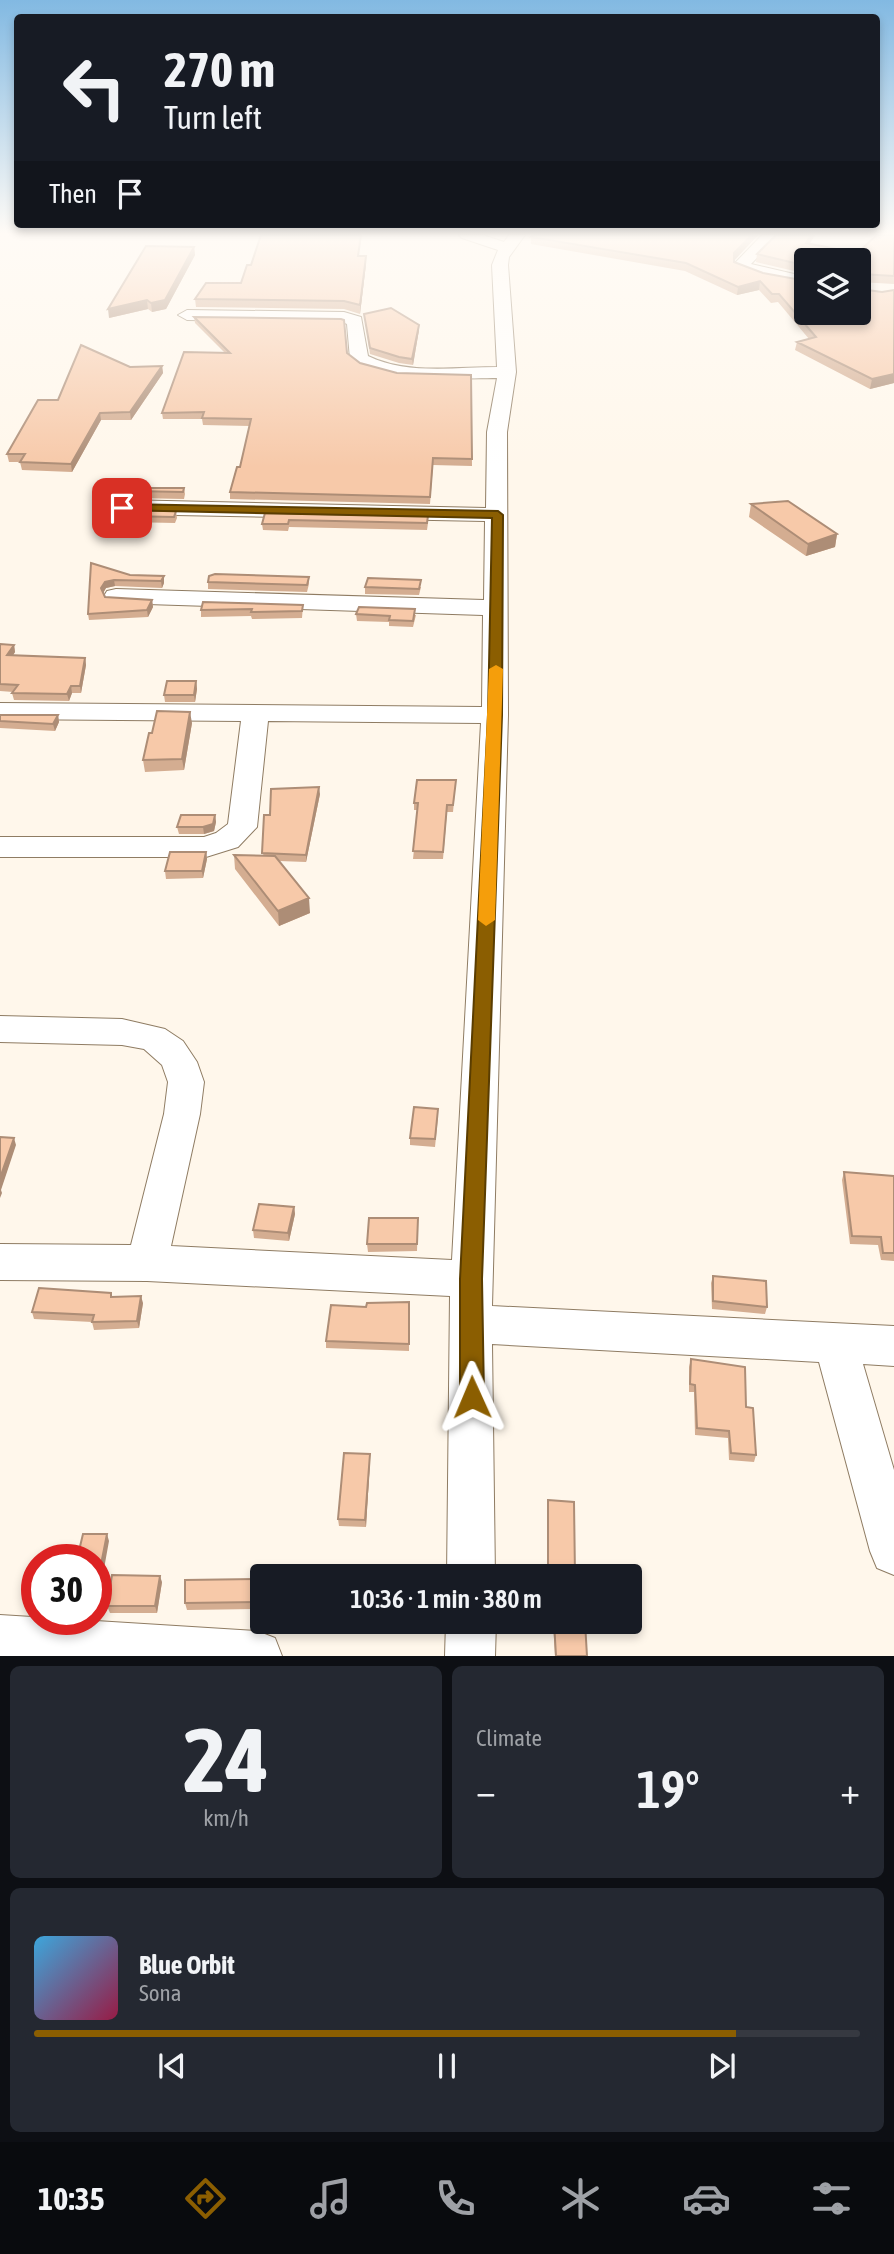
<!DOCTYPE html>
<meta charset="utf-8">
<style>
:root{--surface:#171b24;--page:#242831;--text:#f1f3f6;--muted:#9ea1a6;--line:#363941;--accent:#8b5e01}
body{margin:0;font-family:"Asap Condensed",sans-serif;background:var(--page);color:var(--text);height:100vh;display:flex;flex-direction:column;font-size:26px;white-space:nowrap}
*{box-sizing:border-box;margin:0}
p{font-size:23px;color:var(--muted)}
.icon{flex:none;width:38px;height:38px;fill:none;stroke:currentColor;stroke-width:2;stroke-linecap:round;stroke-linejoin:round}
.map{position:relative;height:1656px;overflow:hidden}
.panel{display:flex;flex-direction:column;gap:10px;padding:10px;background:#0d0f14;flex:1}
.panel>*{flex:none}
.hud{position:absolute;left:14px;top:14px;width:866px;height:214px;border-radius:7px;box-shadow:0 4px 10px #0003;background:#171b24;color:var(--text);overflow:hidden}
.controls{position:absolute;left:794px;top:248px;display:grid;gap:14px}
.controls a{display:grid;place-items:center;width:77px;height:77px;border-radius:7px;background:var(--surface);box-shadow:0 4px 10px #0003;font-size:35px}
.speed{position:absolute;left:21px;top:1544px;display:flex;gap:14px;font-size:35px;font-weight:700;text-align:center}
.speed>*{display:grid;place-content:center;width:91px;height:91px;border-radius:50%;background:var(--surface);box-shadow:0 4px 10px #0003;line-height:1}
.speed .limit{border:10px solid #d22;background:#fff;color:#111}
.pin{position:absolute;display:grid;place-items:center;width:60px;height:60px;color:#fff;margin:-30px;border-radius:14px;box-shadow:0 4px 10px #0006}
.me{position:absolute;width:77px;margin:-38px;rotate:359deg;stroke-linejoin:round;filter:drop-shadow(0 0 5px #0008)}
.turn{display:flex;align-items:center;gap:24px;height:147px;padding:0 35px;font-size:32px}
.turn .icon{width:91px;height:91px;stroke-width:2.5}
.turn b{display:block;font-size:49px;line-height:60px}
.then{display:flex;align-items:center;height:66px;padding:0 35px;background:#0003;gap:14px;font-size:26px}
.big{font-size:52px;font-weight:600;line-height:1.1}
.panel .tile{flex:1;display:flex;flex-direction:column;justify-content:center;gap:10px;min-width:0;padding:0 24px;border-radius:10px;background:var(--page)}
.panel .dial{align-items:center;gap:0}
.dial b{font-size:91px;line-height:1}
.song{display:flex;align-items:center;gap:21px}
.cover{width:84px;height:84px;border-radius:10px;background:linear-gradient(135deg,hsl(200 70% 55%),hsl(340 70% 35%))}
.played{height:7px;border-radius:4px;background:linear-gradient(90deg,var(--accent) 85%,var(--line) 85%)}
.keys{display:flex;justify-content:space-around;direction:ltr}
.heat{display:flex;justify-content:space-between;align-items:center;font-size:38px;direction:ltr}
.panel .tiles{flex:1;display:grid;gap:10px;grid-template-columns:1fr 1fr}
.tile:last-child{grid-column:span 2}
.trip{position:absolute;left:250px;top:1564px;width:392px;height:70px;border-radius:7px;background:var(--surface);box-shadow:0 4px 10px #0003;font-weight:600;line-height:70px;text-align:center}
.tabs{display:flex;height:112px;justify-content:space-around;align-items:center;background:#090b0e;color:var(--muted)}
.tabs .icon{width:49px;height:49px}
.tabs .on{color:var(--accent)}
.tabs b{font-size:32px;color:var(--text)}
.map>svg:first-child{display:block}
</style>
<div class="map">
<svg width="894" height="1656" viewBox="0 0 894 1656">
<rect width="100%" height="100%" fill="#fff7eb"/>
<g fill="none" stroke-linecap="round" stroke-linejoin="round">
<defs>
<path id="street" d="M459,235h24l21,7 5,-7h16l-16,22 -1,8 8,107 -9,60 1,283 -16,591 402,20v40l-31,-2 31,106v105l-17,-7 -7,-17 -51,-189 -327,-18 3,233h-48l3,-281 -303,-15 -147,-1v-36l131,1 33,-131 4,-32 -6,-17 -18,-16 -22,-4 -122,-3v-26l122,3 43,10 18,12 14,21 7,20 -4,32 -29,132 281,14 29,-537 -213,-2 -11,106 -19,20 -32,10h-206v-20h204l12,-4 12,-9 13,-103 -241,-2v-16l482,4 1,-92 -367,-12 -9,-2 -3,-5 3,-5 9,-2 368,11 1,-79 -363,-7 -8,-2 -3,-5 3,-5 8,-2 364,8 1,-76 10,-54c-33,0 -126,7 -147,-19l-3,-35 -5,-2 -155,-2 -9,-5 9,-5 157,2 17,5 7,39c38,19 88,11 129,11l-5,-102 6,-15 -36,-12z
M762,235h17l-28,29 56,13v10l-45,-8 -27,-10 -2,-3 2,-3z
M0,1615l257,16 18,7 7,18h-282z
M446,1622h50l-1,34h-50z"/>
</defs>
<use href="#street" stroke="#8f7c63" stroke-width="2"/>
<use href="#street" fill="#fff" fill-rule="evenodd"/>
</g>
<path fill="#d4ad91" d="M758,235l-24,25v2l29,11 44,8 75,11 12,-2v93l-24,6 -75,-39 2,-8 12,-3 -31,-37 -7,1 -12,-13 -22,5 -52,-24 -154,-27v-7z
M815,235l-6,9 48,9 37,-18v49l-35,-2 -52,-21v13l-51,-12 1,-8z
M194,247l1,8 -29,54 -14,3 -4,-3 -39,9z
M360,256h6v8l-6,50 -16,-5 -148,-2 -1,-8 46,-16z
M364,314l55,16 -6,35 -14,-2 -29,-9z
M194,317l153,36 13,10 37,10 74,2 1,91 -39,-1 -3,39 -200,-5v-7l10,-25 10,-41 -47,-1 -1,-6h-39l-1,-6 63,-60 -30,-30z
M162,366l1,7 -32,47h-30l-29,52 -50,-2 -2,-8h-11l-2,-8 51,-54 72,-33z
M184,488l1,6 -1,5 -49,-1 -1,-7z
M751,504l86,30 -2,13 -29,9 -57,-39z
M176,511l1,7 -2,5 -49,-1 -1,-6z
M265,513l163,3v7l-1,7 -138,-3 -1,4 -25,-1 -1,-6z
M91,563l39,12 34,1v7l-2,5 -47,-2 -9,2 -3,5 2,4 47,3 1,7 -5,10 -59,3 -1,-6z
M309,577v7l-2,8 -99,-3v-7z
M365,587h56l-2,8 -54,-1z
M303,605l-1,13 -50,1 -1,-3 -50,1v-7z
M356,614l60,1 -3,12 -24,-1v-4l-32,-1z
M0,644l14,1 1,7 -2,3 72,3 1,7 -5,28h-9l-3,8 -55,-1 -2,-7 1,-1 -13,-1z
M196,681l1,8 -2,13h-30l-1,-7z
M0,715h58l1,7 -4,9 -55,-3z
M192,723l-8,47 -39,2 -2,-12z
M456,780l-3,32h-6l-4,47h-30l5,-49h-4v-7z
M320,794l-14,68 -27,-1 31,52 -31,13 -44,-57 -1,-14 29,1 7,-41z
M215,815l1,7 -2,9 -10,3h-25l-2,-7z
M206,852l1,7 -4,19 -37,1 -1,-8z
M438,1117l-3,30 -25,-2v-7z
M844,1172l50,4v85l-13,-1 -3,-15 -28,-1 -8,-64z
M294,1207l1,7 -6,27 -35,-3 -1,-8z
M418,1218l-1,33 -49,1 -1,-8z
M713,1276l54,31 -2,7 -53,-5 -1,-26z
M112,1297l31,6 -4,25 -45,2 -2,-8 -58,-3 -2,-7z
M409,1302v49l-83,-3v-7z
M691,1359l55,48 10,48 -2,7 -25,-2 -1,-22 -33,-3 -1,-43h-5v-25z
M370,1461l-4,66 -27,-1 -1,-7z
M548,1500l26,2v75h-26z
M262,1579v30l-75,1 -2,-7z
M162,1582l-5,31h-47l-3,-7z
M553,1622h32l2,34h-32z"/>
<path fill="#ad8d76" d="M752,235h6l-25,27 1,-9z
M811,235h4l-10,16 1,-8z
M194,247l1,8 -29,54 -14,3 -1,-9z
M366,256v8l-6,50v-9z
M760,281l-1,9 -22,5 1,-8z
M147,300l1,9 -39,9 -1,-9z
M419,325v5l-6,35 -1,-6z
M162,366l1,7 -32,47 -1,-8z
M894,374v9l-24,6 2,-10z
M100,413l1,7 -29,52 -1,-8z
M837,534l-2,13 -29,9 2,-12z
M164,576v7l-2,5 -1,-7z
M114,580l1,6 -9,2 -4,7 -1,-7 4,-6z
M152,600l1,7 -5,10 -1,-7z
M14,645l1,7 -6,10 -2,-7z
M85,658l1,7 -5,28 -1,-7z
M196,681l1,8 -2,13 -1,-7z
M71,686l1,7 -3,8 -2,-7z
M190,712l2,11 -8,47 -2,-11z
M58,715l1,7 -4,9 -2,-7z
M319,787l1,7 -14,68v-7z
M215,815l1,7 -2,9 -10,3 -1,-7z
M206,852l1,7 -4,19 -1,-7z
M309,898l1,15 -31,13 -1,-15z
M14,1138l2,7 -15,45 1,3 -2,5v-20z
M294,1207l1,7 -6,27 -1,-8z
M141,1296l2,7 -4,25 -2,-7z
M370,1454v7l-4,66 -1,-7z
M107,1534l2,7 -11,61 -2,-4v-8z
M160,1576l2,6 -5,31 -2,-7z"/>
<path fill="#f7c9a9" stroke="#ad8d76" stroke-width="2" d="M261,235h100l-3,21h8l-6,49 -16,-4 -149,-2 11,-16h35l6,-18h4z
M534,235h218l-18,18v9l29,11 44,8v32h52v-29l1,5 22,3 12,-2v84l-22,5 -75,-37 19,-5 -37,-43h-7l-12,-13 -22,6 -52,-24 -155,-26z
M776,235h35l-5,8 51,10 20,-18h17v41l-33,-2 -2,2v-15h-52v5l-50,-12z
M146,246l48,1 -29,53 -14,3 -4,-3 -39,9z
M391,308l28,17 -7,34 -13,-2 -29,-9 -6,-34z
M194,317l147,2 3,1 3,33 13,10 37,10 74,2 1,84 -39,-1 -3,39 -200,-5 7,-25h3l11,-48 -49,-1 2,-6 -42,1 22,-61 46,1z
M81,345l49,22 32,-1 -32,46 -30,1 -29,51 -51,-2 5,-8h-18l31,-54h20z
M135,488h49l-1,4 -49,-1z
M788,501l49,33 -29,10 -57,-40z
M127,510l49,1 -2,6 -49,-1z
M265,513l163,3 -1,7 -138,-3 -1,4h-26z
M91,563l39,12 34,1 -3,5 -47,-1 -9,2 -4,6 4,9 47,3 -5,10 -59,4z
M215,574l94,3 -2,8 -99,-3 1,-6z
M368,578l53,2 -2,9 -54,-2z
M203,602l100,3 -1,6 -51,1 1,-3 -51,1z
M359,607l56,2 -2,12 -24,-1 1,-4 -34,-2z
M0,644l14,1 -7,10 78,3 -5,28h-9l-4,8 -55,-1 6,-8 -18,-1z
M167,681h29l-2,14h-30z
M157,711l33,1 -8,47 -39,1 6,-27h3z
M0,715h58l-5,9 -53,-3z
M417,780h39l-3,25h-6l-4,47 -30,-1 5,-48h-4z
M319,787l-13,68 -44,-2 2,-38h6l1,-26z
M181,815h34l-2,9 -10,3h-26z
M170,852h36l-4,19h-37z
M234,855l41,1 34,42 -31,13z
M414,1107l24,2 -3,30 -25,-1z
M0,1137l14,1 -14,40z
M844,1172l50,4v77h-11l-2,-16 -29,-1z
M259,1204l35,3 -6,26 -35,-3z
M369,1218h49l-1,26h-50z
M713,1276l53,5 1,26 -54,-6z
M39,1288l72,5v4l30,-1 -4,25 -45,1 2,-7 -62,-3z
M409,1302v42l-83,-3 5,-36 35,2 1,-4z
M691,1359l54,8 1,40 7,1 3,47 -25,-2 -2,-22 -32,-3 -2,-43 -5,-1z
M344,1453l26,1 -5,66 -27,-1z
M548,1500l26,2 1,74 -27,-2z
M83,1534h24l-11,56v-31h-19z
M112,1575l48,1 -5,30h-48z
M262,1579v23l-77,1v-23z
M554,1622h31l2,34h-31z"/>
<linearGradient id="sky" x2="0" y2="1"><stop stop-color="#82b9e2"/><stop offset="0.5" stop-color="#fffbf6"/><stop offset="1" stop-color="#fffbf6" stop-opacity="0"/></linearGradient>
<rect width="894" height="467" fill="url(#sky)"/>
<path fill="#8b5e01" stroke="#5a3d01" stroke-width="2" d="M122,504l376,7 5,4 -1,200 -20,564 2,118 -4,8 -8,3 -8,-3 -4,-8v-118l28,-564 4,-197 -374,-8 -1,-2z"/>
<path fill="#f59e0b" d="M496,665l7,4 -8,251 -9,6 -8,-6 11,-251z"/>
</svg>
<div class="controls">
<a><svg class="icon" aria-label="layers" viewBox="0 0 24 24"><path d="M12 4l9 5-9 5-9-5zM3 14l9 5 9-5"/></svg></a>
</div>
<div class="speed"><div class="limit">30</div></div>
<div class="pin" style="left:122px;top:508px;background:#d93025"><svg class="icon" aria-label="arrive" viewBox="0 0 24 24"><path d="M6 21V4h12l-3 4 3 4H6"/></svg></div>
<svg class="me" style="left:472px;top:1397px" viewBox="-20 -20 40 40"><path d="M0-17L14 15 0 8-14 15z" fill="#8b5e01" stroke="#fff" stroke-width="4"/></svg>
<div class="trip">10:36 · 1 min · 380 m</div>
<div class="hud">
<div class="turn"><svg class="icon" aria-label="left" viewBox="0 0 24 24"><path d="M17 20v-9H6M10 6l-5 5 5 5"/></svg><div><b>270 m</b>Turn left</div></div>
<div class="then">Then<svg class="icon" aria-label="arrive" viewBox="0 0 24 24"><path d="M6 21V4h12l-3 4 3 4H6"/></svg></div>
</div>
</div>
<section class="panel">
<div class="tiles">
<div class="tile dial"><b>24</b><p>km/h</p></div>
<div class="tile"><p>Climate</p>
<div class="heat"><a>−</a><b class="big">19°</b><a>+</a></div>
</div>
<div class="tile">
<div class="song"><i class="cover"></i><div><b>Blue Orbit</b><p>Sona</p></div></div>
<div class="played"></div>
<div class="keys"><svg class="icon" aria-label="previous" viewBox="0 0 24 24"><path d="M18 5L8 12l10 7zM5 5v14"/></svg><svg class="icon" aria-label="pause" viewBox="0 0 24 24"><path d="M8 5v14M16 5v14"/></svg><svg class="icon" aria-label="next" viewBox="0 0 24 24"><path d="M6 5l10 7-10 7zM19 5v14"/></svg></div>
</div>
</div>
</section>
<nav class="tabs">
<b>10:35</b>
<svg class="icon on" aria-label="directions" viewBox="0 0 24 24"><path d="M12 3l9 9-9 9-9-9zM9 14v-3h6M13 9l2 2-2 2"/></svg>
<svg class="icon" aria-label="music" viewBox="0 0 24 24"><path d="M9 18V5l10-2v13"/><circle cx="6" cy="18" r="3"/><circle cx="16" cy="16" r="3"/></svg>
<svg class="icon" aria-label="phone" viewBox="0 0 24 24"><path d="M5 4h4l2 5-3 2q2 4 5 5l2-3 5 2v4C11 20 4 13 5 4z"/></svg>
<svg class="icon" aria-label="climate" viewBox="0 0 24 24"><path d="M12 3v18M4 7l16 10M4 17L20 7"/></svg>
<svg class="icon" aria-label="car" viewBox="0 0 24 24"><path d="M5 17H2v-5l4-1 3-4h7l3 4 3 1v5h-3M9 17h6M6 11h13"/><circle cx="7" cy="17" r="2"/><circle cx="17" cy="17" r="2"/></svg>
<svg class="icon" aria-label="filters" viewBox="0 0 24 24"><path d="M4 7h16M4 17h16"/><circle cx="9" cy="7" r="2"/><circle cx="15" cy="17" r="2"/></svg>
</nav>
